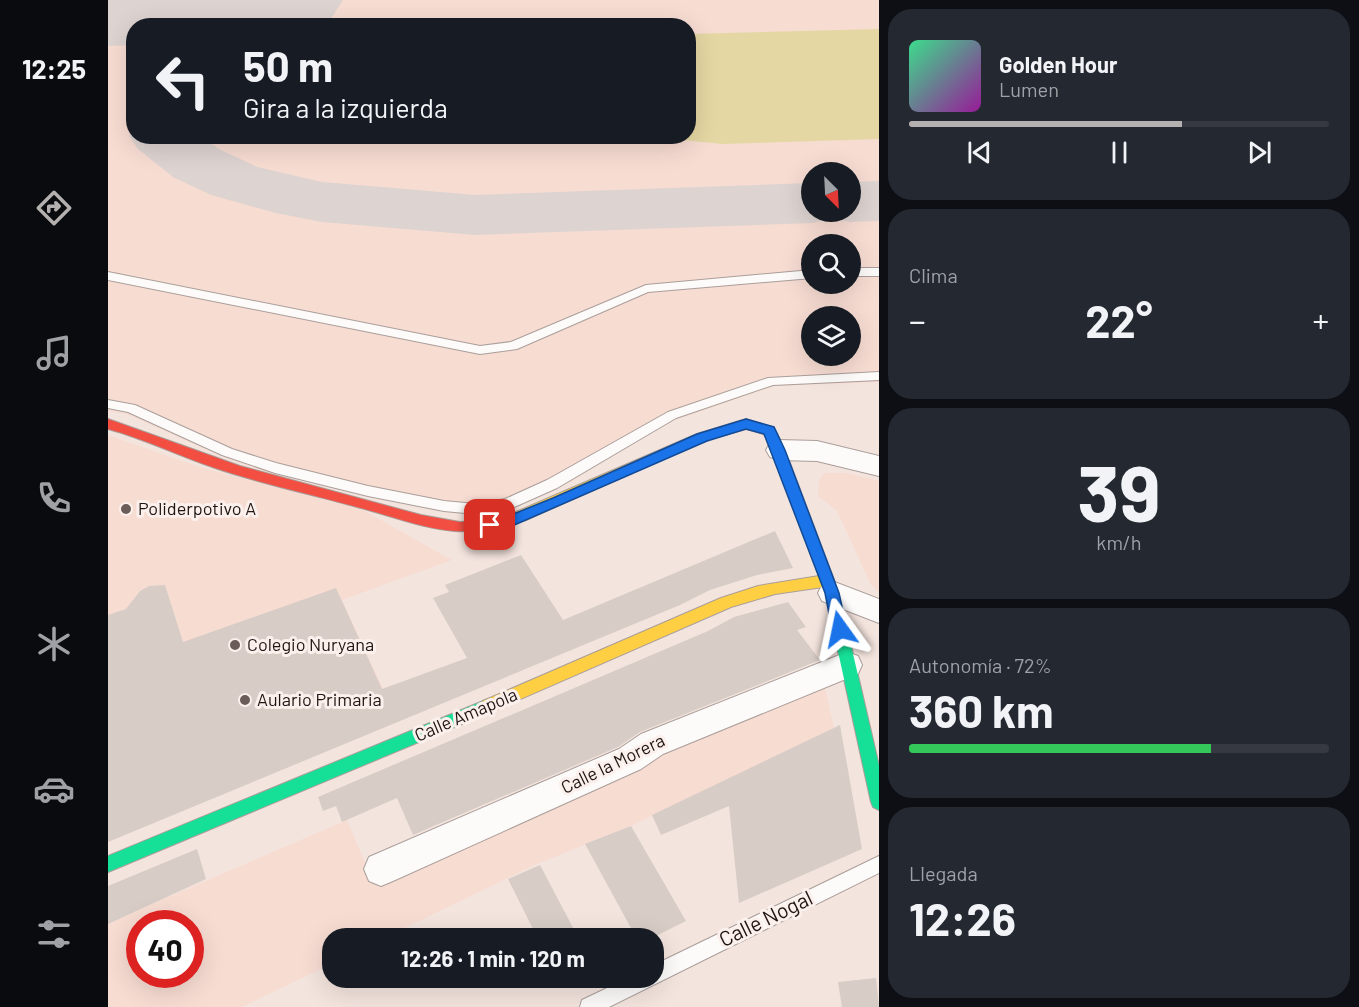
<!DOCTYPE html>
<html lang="es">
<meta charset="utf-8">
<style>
:root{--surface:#171b24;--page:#242831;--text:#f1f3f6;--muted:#9ea1a6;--line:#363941;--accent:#b4b0af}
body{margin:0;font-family:Barlow,sans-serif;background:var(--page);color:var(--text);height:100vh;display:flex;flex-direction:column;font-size:22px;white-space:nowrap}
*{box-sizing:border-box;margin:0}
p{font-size:20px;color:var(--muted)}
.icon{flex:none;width:33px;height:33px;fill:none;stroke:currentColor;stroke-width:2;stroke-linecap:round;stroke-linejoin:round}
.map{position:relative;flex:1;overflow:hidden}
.drawer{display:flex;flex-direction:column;gap:9px;padding:9px;background:#0d0f14;width:480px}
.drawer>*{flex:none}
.top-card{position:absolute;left:18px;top:18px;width:570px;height:126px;border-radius:24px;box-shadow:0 6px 24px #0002;background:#171b24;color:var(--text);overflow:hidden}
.needle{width:39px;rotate:156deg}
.buttons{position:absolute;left:693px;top:162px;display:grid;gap:12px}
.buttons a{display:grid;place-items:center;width:60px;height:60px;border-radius:50%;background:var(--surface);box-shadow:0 6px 24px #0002;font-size:30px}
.speed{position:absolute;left:18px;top:910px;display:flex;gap:12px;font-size:30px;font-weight:700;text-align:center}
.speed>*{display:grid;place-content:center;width:78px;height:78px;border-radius:50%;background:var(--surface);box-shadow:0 6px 24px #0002;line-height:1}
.speed .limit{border:9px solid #d22;background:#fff;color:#111}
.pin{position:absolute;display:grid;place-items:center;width:51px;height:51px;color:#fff;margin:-26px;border-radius:12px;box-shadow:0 3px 9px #0006}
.me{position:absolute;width:66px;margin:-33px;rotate:348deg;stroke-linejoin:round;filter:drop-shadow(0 0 4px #0008)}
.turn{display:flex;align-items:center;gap:21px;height:126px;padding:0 18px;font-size:27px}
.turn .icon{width:78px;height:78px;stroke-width:2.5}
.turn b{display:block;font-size:42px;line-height:51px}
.big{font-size:45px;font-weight:700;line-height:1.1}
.drawer .widget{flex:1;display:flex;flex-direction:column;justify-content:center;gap:9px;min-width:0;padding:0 21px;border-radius:24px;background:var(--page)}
.drawer .dial{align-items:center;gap:0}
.dial b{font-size:78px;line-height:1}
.song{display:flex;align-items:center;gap:18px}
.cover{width:72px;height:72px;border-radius:9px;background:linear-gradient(135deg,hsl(150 70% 55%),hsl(300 70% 35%))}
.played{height:6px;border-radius:3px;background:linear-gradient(90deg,var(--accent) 65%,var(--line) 65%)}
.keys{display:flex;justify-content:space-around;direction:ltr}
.heat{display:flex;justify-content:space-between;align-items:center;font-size:33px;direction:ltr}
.charge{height:9px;border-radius:4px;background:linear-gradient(90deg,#34c759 72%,var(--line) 0)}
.trip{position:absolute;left:214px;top:928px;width:342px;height:60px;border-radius:24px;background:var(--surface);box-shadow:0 6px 24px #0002;font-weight:700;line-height:60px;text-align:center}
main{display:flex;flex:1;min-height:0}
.tab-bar{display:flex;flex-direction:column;width:108px;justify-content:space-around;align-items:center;background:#090b0e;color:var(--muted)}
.tab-bar .icon{width:42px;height:42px}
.tab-bar .current{color:var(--accent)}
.tab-bar b{font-size:27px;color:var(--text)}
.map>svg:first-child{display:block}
</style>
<main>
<nav class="tab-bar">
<b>12:25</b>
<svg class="icon current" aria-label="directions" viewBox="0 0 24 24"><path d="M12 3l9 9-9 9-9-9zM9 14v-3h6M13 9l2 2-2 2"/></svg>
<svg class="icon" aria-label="music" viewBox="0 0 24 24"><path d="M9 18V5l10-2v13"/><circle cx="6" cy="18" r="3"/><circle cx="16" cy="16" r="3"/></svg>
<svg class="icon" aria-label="phone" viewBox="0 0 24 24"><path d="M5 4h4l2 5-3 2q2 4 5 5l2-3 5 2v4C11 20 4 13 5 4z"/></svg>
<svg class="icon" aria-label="climate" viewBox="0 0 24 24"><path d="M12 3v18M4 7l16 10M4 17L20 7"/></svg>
<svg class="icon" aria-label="car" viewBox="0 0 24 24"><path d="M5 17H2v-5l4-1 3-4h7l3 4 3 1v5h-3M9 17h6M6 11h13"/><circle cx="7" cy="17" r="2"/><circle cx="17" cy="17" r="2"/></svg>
<svg class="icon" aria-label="filters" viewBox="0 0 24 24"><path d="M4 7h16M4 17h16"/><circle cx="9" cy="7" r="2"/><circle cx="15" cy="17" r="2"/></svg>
</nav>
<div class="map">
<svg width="771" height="1007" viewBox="0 0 771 1007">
<rect width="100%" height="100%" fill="#f4e4de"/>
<path fill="#f7dcd2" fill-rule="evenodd" d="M0,0h771v382l-105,4 -107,37 -97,59 -67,29 -31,3 -36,-3 -163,-37 -42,-14 -105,-46 -18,-3zM26,26h554v110h-554zM704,172h38v40h-38zM704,244h38v40h-38zM704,316h38v40h-38z
M0,435l92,32 163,43 89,50 -110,40 41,89 -275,109z
M716,473h23l32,8v111l-8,-7 -34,-74 -19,-15 1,-16z
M716,683l10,45 -203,98 -94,38 -155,75h-49v24l-91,44h-134v-84l239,-103 19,45zM32,924h50v51h-50z"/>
<path fill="#e4d7a3" d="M771,29v110l-156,5 -73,-7 38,-1 1,-102z"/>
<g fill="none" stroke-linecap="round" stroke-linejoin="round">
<path fill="#ddd3d0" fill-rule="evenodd" d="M47,0h110l1,1 -8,11c-41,11 -83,14 -124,14v13l-6,-1 -8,-12 8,-12z
M26,129v7h67l18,13 38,18 65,15 154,13 336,-12v29h38v-30l29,-1v40l-29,1 -17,-4 -21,5 -336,12 -154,-13 -46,-9 -65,-18 -38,-18 -35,-28 -9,-13z"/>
<path fill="#ddd3d0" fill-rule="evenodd" d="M0,0h235l-17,26h-192v19l-24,1 -2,-1z"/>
</g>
<path fill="#d7ccc6" d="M667,531l18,37 -36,7 -47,15 -30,15 -572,237v-227l18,-6 14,-18 9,-5 16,-1 18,57 153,-54 46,101 85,-31 -34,-60 16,-6 -4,-7 76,-30 42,65z
M680,602l18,25 -9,3 23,30 -180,72 -22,15 -205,88 -16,-37 -55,24 -6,-16 -13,5 -5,-14 390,-166 26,-14z
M732,725l22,124 -123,54 -10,-97 -68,29 -9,-20z
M523,826l55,95 -36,18h-13l-52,-95z
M89,849l9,30 -98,45v-38z
M432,865l39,74h-41l-30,-60z
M768,978l3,29h-37l-4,-25z"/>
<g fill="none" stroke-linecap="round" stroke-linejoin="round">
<defs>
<path id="lane" d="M742,268h29v8h-29z
M704,270v8l-164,14 -131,57 -37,5 -372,-74v-8l372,74 31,-4 135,-57z
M771,372v8l-106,5 -97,33 -119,70 -45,20 -36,6 -32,-3 -76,-15 -93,-23 -53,-18 -94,-43 -20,-4v-8l27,5 97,44 44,14 92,23 76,15 32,3 29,-5 42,-19 121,-68 100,-34z
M771,856v17l-270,134h-29l2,-7 46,-22h26v-13z"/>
<path id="street" d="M671,440l38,1 62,15v20l-62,-15 -38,-1 -9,-3 -4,-7 4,-7z
M724,581l47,18v24l-57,-22 -4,-8 4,-8z
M739,652l11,4 4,9 -4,9 -195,80 -22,15 -248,112 -12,5 -12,-5 -5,-12 5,-12 250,-108 22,-15z"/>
<path id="fast" d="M729,609l5,2 2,4 35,151v44l-6,-3 -2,-5 -41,-187 2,-4z
M380,699l5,2 3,5 -3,5 -385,161v-16z"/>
<path id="slow" d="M638,419l28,9 11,22 54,143 5,22 -2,4 -5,2 -5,-2 -9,-32 -48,7 -44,13 -238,104 -5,2 -5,-2 -3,-5 3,-5 238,-103 37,-12 61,-10 -46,-126 -9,-16 -18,-5 -40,11 -180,80h-10l-2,-4 2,-4 181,-78z"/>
<path id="jam" d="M0,419l132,47 181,49 39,7 19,-1 42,-10 5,1 2,4 -2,4c-72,24 -101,5 -169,-13 -47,-13 -95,-23 -142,-39 -36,-12 -70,-29 -107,-39z"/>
</defs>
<use href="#lane" stroke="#aa9e9a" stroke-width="2"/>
<use href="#street" stroke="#aa9e9a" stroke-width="2"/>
<use href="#fast" stroke="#aa9e9a" stroke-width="2"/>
<use href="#slow" stroke="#aa9e9a" stroke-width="2"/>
<use href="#jam" stroke="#aa9e9a" stroke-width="2"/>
<use href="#lane" fill="#fdfbfa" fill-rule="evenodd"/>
<use href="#street" fill="#fdfbfa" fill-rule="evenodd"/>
<use href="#fast" fill="#16e098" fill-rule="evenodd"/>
<use href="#slow" fill="#ffcf43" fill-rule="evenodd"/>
<use href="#jam" fill="#f24e42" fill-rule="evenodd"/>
</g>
<path fill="#1a73e8" stroke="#114b97" stroke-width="1.5" d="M638,419l28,8 11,23 54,143 8,36 -2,5 -5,1 -6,-1 -2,-5 -7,-36 -61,-159 -18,-5 -39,12 -195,85 -22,4 -6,-5 2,-4 20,-4 47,-19 144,-64z"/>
<g fill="#6a5d59" stroke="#fcf0ed" stroke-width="2">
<circle cx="18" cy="509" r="6"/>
<circle cx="127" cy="645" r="6"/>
<circle cx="137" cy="700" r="6"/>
</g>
<g text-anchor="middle" stroke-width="6" stroke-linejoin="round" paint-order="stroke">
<g font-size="18" fill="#1f1512" stroke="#fcf0ed" text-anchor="start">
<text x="30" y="515">Poliderpotivo A</text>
<text x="139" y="651">Colegio Nuryana</text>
<text x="149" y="706">Aulario Primaria</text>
</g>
<g font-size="18" fill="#1f1512" stroke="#fcf0ed">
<text transform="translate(358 715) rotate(-23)" y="6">Calle Amapola</text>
<text transform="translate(505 764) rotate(-26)" y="6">Calle la Morera</text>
</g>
<g font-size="21" fill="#1f1512" stroke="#fcf0ed">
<text transform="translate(658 919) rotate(-26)" y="7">Calle Nogal</text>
</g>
</g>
</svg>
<div class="buttons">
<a><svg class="needle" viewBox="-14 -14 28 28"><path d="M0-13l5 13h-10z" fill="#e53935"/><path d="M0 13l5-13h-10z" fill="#9ea1a6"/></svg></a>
<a><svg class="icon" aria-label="search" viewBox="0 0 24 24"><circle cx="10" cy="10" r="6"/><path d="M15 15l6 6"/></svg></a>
<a><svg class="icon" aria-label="layers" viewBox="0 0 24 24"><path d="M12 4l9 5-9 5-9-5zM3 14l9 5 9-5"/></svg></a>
</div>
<div class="speed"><div class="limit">40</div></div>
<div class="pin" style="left:382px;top:525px;background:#d93025"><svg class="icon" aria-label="arrive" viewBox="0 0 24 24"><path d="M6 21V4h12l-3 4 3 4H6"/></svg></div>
<svg class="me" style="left:732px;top:629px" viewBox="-20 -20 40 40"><path d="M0-17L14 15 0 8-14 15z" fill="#1a73e8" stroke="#fff" stroke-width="4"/></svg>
<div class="trip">12:26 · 1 min · 120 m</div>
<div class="top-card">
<div class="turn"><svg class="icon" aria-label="left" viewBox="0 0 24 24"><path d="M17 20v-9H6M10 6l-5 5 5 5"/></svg><div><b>50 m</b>Gira a la izquierda</div></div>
</div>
</div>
<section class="drawer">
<div class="widget">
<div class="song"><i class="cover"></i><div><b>Golden Hour</b><p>Lumen</p></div></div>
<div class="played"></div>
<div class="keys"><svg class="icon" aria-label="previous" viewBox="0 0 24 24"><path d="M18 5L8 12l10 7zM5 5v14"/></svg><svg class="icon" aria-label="pause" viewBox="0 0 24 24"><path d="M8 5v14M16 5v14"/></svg><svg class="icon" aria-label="next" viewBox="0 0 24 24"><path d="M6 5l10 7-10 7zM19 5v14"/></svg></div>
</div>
<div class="widget"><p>Clima</p>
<div class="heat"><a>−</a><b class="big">22°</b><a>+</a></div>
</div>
<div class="widget dial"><b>39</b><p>km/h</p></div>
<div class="widget"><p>Autonomía · 72%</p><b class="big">360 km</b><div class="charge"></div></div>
<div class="widget"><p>Llegada</p><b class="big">12:26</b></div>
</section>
</main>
